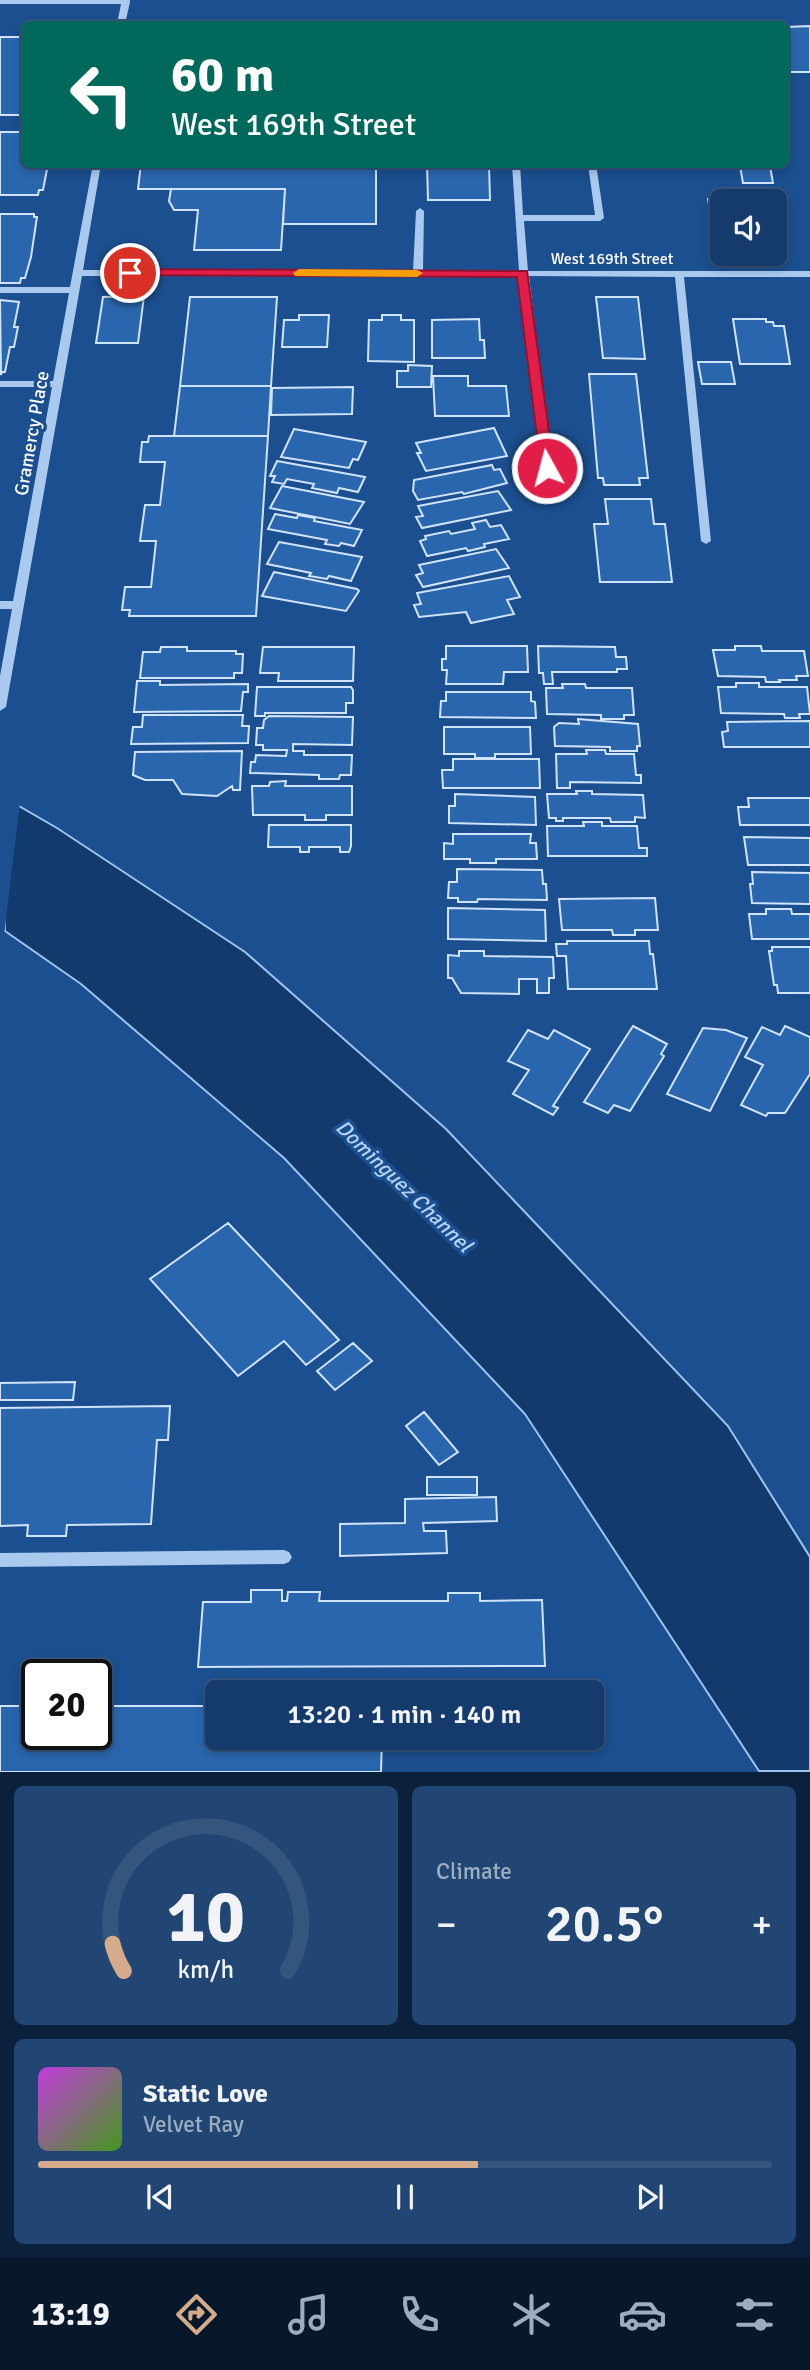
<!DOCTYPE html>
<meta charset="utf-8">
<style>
:root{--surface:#143b6b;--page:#214673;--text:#f1f3f6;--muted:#9dadc1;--line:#33557e;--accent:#d6ab8b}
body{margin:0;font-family:Signika,sans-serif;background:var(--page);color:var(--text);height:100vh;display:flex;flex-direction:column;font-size:26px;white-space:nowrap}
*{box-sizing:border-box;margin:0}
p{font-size:23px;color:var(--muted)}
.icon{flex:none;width:38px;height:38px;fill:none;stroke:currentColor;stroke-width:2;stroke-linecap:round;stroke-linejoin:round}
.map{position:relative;height:1772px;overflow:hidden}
.panel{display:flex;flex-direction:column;gap:14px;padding:14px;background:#0b203b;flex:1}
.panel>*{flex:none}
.hud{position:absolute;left:21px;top:21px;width:768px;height:147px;border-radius:10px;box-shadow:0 4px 10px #0003,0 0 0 2px var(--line);background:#00695c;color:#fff;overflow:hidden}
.tools{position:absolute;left:710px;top:189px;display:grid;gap:14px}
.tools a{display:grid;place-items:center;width:77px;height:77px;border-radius:10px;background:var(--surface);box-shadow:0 4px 10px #0003,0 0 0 2px var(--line);font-size:35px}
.speed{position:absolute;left:21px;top:1659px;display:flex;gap:14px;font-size:35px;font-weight:700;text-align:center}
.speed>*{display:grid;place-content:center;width:91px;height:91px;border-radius:50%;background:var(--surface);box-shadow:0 4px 10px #0003,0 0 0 2px var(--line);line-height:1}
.speed .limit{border:4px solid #111;border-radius:10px;background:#fff;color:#111}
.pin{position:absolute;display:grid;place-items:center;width:60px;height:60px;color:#fff;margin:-30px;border:4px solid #fff;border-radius:50%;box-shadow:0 2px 7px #0007}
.me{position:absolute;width:77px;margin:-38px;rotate:353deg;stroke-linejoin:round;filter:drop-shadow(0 0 5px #0008)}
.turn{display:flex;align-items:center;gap:24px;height:147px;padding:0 35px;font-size:32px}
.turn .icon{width:91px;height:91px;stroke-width:2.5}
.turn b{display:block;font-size:49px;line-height:60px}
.big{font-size:52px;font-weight:600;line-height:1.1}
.panel .card{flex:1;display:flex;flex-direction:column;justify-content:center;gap:10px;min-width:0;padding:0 24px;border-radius:10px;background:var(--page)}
.panel .dial{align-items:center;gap:0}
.dial svg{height:182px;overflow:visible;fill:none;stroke:var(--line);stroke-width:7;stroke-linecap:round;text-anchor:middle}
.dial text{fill:var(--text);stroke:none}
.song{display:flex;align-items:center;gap:21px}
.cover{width:84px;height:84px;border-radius:10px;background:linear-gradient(135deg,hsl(290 70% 55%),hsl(100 70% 35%))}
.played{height:7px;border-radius:4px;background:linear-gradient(90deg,var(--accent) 60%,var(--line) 60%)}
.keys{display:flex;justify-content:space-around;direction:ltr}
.heat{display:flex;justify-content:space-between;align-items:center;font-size:38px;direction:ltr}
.panel .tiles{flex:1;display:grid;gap:14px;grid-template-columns:1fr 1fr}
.card:last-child{grid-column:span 2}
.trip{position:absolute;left:205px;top:1680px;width:399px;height:70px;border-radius:10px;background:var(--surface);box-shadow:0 4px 10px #0003,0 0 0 2px var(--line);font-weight:600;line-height:70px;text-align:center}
.dock{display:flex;height:112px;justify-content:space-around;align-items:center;background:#08182b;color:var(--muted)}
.dock .icon{width:49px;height:49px}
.dock .selected{color:var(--accent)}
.dock b{font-size:32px;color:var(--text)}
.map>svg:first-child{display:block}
</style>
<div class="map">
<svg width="810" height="1772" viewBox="0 0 810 1772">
<rect width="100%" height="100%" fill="#1b4f8f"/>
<path fill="#123a6d" stroke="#9cc4f0" stroke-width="2" d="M0,795l57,33 188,124 201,177 282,297 82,131v214h-51l-234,-357 -241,-256 -203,-174 -76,-53z"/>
<path fill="#1b4f8f" d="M0,792l20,11 -16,132 -4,-3z"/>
<path fill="#2a66ad" stroke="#cfe3fa" stroke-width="2" d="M810,26v46h-22l-2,-45z
M0,37h24v78h-24z
M0,132h24v32h24l-5,26h-4l-1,5h-38z
M141,164h235v60h-93l2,-35h-147z
M427,164h62l1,36h-62z
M740,166h30l3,17h-30z
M171,189h114l-4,61h-87l4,-40h-24l-5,-9z
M708,199h21l1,2h33h-40v30h-9z
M0,214h34v3h3l-6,40 -6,21h-4l-1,5h-20z
M144,296l-6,47h-42l7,-46z
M190,297h87l-6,89h-91z
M596,297h42l7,62 -42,-1z
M0,300l19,2 -5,25h4l-4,20h-4l-5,25h-3l-1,3z
M299,315h30l-2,32h-45l2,-27h15z
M382,315h19v5h13v42l-46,-1 1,-41h13z
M479,319l1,21h4l1,18h-53v-38z
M733,319h33v3h7l1,4h10l6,38h-50z
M698,362h33l4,22h-33z
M408,365l24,1 -1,21h-34v-16h11z
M589,374h47l12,104h-9l1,7h-36l-1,-7h-5z
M433,376h35v10h38l3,30h-74z
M180,386h91l-3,50h-94z
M353,387l-1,27 -81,1 1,-27z
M494,428l13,28 -81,15 -9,-18h4l-5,-10z
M294,429l72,13 -8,18 -5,-1 -4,9 -68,-11z
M149,436h119l-12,180h-127l1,-6h-8l3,-23h26l5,-46h-16l5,-36h15l5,-43h-25l2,-20h6z
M277,461l88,16 -7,15 -19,-4 -2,5 -25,-5 2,-4 -27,-5 -3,5 -12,-2 3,-6h-5z
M492,465l2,5 6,-1 7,14 -43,11 -2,-2 -44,8 -5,-9 1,-11z
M282,486l82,16 -14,22 -80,-16z
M498,491l13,19 -89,18 -6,-11 7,-1 -5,-10z
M605,499h46l3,25h11l7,58h-72l-6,-58h14z
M275,514l22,4 1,-3 17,3 -1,3 48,9 -8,16 -13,-3 -2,3 -14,-2 2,-4 -59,-11z
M486,520l4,7 11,-2 8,14 -25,5 1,3 -17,4 -2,-3 -39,8 -7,-15 6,-2 -1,-3 24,-5 2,3 24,-5 -3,-6z
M279,542l83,15 -11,24 -22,-5 -2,3 -18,-3 2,-3 -44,-9z
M496,549l13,19 -86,19 -7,-12 7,-2 -4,-8z
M274,572l83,17 2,2 -13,20 -84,-15z
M509,576l11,21 -13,3 7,14 -43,9 -5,-11 -47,5 -5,-12 7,-1 -4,-11z
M446,646h81l1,26h-24l-1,12h-57l1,-14h-5v-11h4z
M538,646l77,1 1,10h10l1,12h-10v3h-65l1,12h-9l-1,-11h-4z
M735,646h26l1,5h42l4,25h-12l1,4h-18l1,2h-14l-1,-5 -47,-1 -5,-26h22z
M161,647h26v4h49v3h7l-1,19h-8v5h-94l3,-26h17z
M263,647h91l-1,34h-75l1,-8h-19z
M137,681h23v4l88,-1v8h-5l-2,19 -107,1z
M736,683h23v4h48l3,27h-11l1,4h-15l-1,-4 -63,-1 -3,-26h18z
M562,684h23l1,4h46l2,27h-10v4h-23v-4l-54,-1 -1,-26h17z
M257,687h94l2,3v13h-7v10h-81v3h-10z
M446,692h85v9l4,1 1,16 -96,-1 1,-16h5z
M143,715h100l-1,11h7l-1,17 -117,1 2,-17h9z
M269,716l84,1 -1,28 -59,-1v7h11v4h48l-1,20h-11l-1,4h-20v-4l-69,-2 1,-11h4l1,-7 30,1 1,-6h-24v-5h-7l1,-17h6l1,-8z
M578,719l60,5 2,22h-3v5h-27v-4l-55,-1 -1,-19 5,-4 20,1z
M810,721v26h-86l-2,-15 6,-1 -1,-9z
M444,727h86l1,27h-36v4h-20v-4h-31z
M586,750h19l1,4h28l2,21h5v8l-71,-1v6h-13l-1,-34h31z
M242,751l-2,39h-7l-1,-4 -15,10 -35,-2 -9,-14h-28l-12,-5 2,-23z
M453,759h86l1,29h-97l-1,-18h11z
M286,781l-1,5h67v29h-26v5h-21v-5h-52l-1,-29h17l1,-4z
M576,791h16v3l51,1 2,23 -10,-1v5h-24l-1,-4h-47v3h-7v-3h-7l-2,-24h30z
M455,794l80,3 1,28 -87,-2v-17h6z
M748,798h62v27h-70l-2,-18h11z
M583,822h19v4h35l2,22h8v8h-99l-1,-30h37z
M269,825h82v21l-2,6h-9v-5h-31v5h-9v-5h-32z
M453,834h78l-1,9h6l1,16h-41v4h-26v-4h-26v-16l9,1z
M744,837l66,1v27h-62z
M457,869l85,1 1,14h3l1,16 -69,-1 -1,3h-19v-4h-10l1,-16h8z
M752,872l58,1v31l-58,-1 -2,-19h3z
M655,898l3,32h-23v5h-22l-1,-5h-50l-3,-31z
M448,908l97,2 1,31 -98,-2z
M766,909h25l1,5h18v25h-58l-3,-25h17z
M567,941h82l1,13h3l4,35h-89l-2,-33h-9l-1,-12h11z
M772,947h38v46h-32l-1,-8h-3l-5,-34h3z
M459,951h25v5l69,1 1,21h-5v15h-12v-14h-18v15l-58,-1 -9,-15h-4v-23l11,1z
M633,1026l34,18 -6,10 3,2 -34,55 -16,-6 -6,8 -24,-11z
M785,1026l25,11v37l-25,39h-17l-2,3 -25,-11 22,-40 -18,-8 17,-30 18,8z
M703,1028l23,2 21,8 -37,73 -43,-17z
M528,1030l20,9 6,-9 36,19 -37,57 5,2 -5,7 -40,-21 16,-24 -21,-9z
M228,1223l111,117 -33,25 -22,-24 -46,35 -88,-97z
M353,1343l19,18 -37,29 -18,-19z
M75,1382l-2,18h-73v-17z
M170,1406l-2,34h-11l-6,84 -84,1 -1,11h-39l1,-11 -28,1v-118z
M424,1412l34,40 -19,13 -33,-39z
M427,1477h50v18h-50z
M496,1497l1,24 -74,2 1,8h22l1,22 -107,3v-32l65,-1v-24z
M251,1590h31v11h5l1,-9h32l-1,9h129v-8h32v8l62,-1 3,66 -347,1 5,-65h48z
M0,1706h37v28h59v-28h121v32h165l-1,34h-381z"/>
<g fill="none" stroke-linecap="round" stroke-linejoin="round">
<path fill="#a9c9ee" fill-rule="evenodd" d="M0,0h130v2l-5,22h-8l4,-20h-121z
M93,164h8l-18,106 330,1 3,-60 4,-3 4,3 -1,60h96l-7,-107h8l3,51h72l-7,-51h8l8,54 -4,3h-76l4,50h282v6h-126l27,264 -5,3 -5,-3 -26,-264 -146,-1 23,192 -5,3 -5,-3 -23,-192h-437l-76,431 -6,4v-35l12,-67h-12v-8h13l39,-214h-52v-6h53l16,-88h-69v-6h70z
M284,1550l5,2 3,5 -3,5 -5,2 -284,3v-14z"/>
</g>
<path fill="#e11d48" stroke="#92132f" stroke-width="2" d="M130,269l397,2 27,197 -7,4 -6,-4 -24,-191 -392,-2v-5z"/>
<path fill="#f59e0b" d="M299,269l118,1 6,3 -6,4 -122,-1 -2,-3z"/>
<g text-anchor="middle" stroke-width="7" stroke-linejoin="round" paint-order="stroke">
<g font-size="16" fill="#fff" stroke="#1b4f8f">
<text x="612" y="264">West 169th Street</text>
</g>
<g font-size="19" fill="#fff" stroke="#1b4f8f">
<text transform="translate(31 433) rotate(-80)" y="7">Gramercy Place</text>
</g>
<g font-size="21" font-style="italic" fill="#b5d3f5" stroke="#1b4f8f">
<text transform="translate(404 1186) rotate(44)" y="7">Dominguez Channel</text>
</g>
</g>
</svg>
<div class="tools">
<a><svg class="icon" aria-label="sound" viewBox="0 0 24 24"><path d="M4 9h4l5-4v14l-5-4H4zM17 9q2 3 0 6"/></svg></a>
</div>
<div class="speed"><div class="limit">20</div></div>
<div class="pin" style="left:130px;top:273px;background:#d93025"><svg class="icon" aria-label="arrive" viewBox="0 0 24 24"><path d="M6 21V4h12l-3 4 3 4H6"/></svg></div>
<svg class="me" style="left:547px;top:468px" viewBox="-20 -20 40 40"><circle r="17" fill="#e11d48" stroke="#fff" stroke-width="3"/><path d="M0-11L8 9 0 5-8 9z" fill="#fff"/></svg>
<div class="trip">13:20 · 1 min · 140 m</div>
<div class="hud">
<div class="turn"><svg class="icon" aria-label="left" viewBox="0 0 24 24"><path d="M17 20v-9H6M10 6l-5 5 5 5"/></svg><div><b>60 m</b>West 169th Street</div></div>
</div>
</div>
<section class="panel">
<div class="tiles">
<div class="card dial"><svg viewBox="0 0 100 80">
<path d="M14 69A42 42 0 1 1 86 69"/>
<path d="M14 69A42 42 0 0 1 9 57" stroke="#d6ab8b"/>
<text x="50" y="56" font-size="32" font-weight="700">10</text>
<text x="50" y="72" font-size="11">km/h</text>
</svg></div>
<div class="card"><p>Climate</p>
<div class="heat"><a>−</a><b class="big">20.5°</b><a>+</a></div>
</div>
<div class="card">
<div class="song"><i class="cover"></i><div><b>Static Love</b><p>Velvet Ray</p></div></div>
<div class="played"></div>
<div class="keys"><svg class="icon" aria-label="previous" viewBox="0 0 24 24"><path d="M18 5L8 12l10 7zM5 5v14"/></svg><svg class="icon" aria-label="pause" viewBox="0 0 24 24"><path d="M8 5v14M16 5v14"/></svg><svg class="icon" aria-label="next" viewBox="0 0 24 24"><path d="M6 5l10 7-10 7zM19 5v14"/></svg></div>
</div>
</div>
</section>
<nav class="dock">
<b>13:19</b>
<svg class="icon selected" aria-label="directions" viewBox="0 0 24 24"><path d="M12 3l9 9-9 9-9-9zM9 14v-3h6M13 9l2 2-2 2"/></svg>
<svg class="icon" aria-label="music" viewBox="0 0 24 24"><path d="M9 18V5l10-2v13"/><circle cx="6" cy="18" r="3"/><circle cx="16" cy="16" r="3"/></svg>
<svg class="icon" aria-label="phone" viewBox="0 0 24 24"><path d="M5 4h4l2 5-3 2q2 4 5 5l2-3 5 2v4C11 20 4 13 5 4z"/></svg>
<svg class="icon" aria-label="climate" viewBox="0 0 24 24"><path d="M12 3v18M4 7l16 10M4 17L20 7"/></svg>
<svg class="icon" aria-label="car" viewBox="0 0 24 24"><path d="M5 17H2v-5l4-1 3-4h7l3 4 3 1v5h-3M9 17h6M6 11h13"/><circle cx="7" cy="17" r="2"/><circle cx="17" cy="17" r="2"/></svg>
<svg class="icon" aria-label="filters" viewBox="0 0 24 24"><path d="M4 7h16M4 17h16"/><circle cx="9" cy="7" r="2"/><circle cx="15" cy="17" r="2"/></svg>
</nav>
